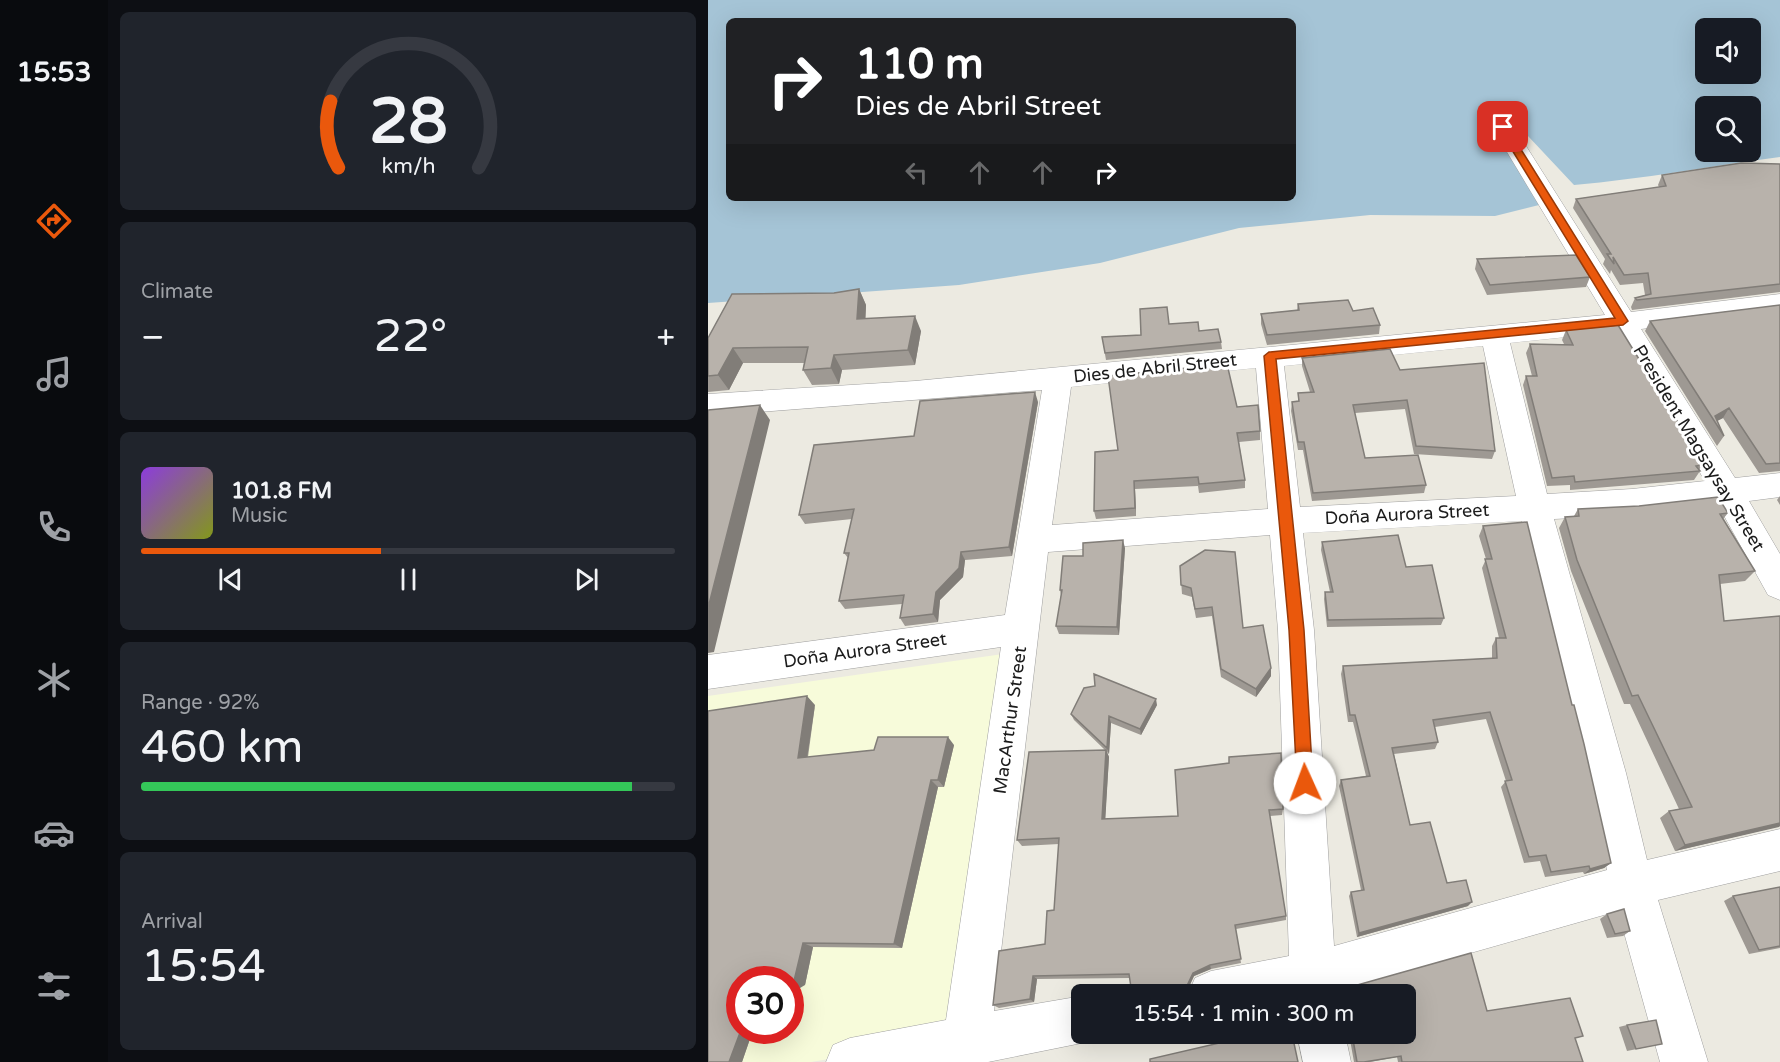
<!DOCTYPE html>
<meta charset="utf-8">
<style>
:root{--surface:#171b24;--page:#20242c;--text:#f1f3f6;--muted:#9ea1a6;--line:#363941;--accent:#ea580c}
body{margin:0;font-family:"Varela Round",sans-serif;background:var(--page);color:var(--text);height:100vh;display:flex;flex-direction:column;font-size:22px;white-space:nowrap}
*{box-sizing:border-box;margin:0}
p{font-size:20px;color:var(--muted)}
.icon{flex:none;width:33px;height:33px;fill:none;stroke:currentColor;stroke-width:2;stroke-linecap:round;stroke-linejoin:round}
.map{position:relative;flex:1;overflow:hidden}
.sheet{display:flex;flex-direction:column;gap:12px;padding:12px;background:#0d0f14;width:600px}
.sheet>*{flex:none}
.top-card{position:absolute;left:18px;top:18px;width:570px;height:183px;border-radius:9px;box-shadow:0 6px 24px #0002;background:#202124;color:#fff;overflow:hidden}
.tools{position:absolute;left:987px;top:18px;display:grid;gap:12px}
.tools a{display:grid;place-items:center;width:66px;height:66px;border-radius:9px;background:var(--surface);box-shadow:0 6px 24px #0002;font-size:30px}
.speed{position:absolute;left:18px;top:966px;display:flex;gap:12px;font-size:30px;font-weight:700;text-align:center}
.speed>*{display:grid;place-content:center;width:78px;height:78px;border-radius:50%;background:var(--surface);box-shadow:0 6px 24px #0002;line-height:1}
.speed .limit{border:9px solid #d22;background:#fff;color:#111}
.pin{position:absolute;display:grid;place-items:center;width:51px;height:51px;color:#fff;margin:-26px;border-radius:12px;box-shadow:0 3px 9px #0006}
.me{position:absolute;width:66px;margin:-33px;rotate:358deg;stroke-linejoin:round;filter:drop-shadow(0 0 4px #0008)}
.turn{display:flex;align-items:center;gap:21px;height:126px;padding:0 30px;font-size:27px}
.turn .icon{width:78px;height:78px;stroke-width:2.5}
.turn b{display:block;font-size:42px;line-height:51px}
.lanes{display:flex;align-items:center;height:57px;padding:0 30px;background:#0003;justify-content:center;gap:30px;direction:ltr}
.lanes .off{opacity:.35}
.big{font-size:45px;font-weight:600;line-height:1.1}
.sheet .widget{flex:1;display:flex;flex-direction:column;justify-content:center;gap:9px;min-width:0;padding:0 21px;border-radius:9px;background:var(--page)}
.sheet .dial{align-items:center;gap:0}
.dial svg{height:156px;overflow:visible;fill:none;stroke:var(--line);stroke-width:7;stroke-linecap:round;text-anchor:middle}
.dial text{fill:var(--text);stroke:none}
.song{display:flex;align-items:center;gap:18px}
.cover{width:72px;height:72px;border-radius:9px;background:linear-gradient(135deg,hsl(270 70% 55%),hsl(70 70% 35%))}
.played{height:6px;border-radius:3px;background:linear-gradient(90deg,var(--accent) 45%,var(--line) 45%)}
.keys{display:flex;justify-content:space-around;direction:ltr}
.heat{display:flex;justify-content:space-between;align-items:center;font-size:33px;direction:ltr}
.charge{height:9px;border-radius:4px;background:linear-gradient(90deg,#34c759 92%,var(--line) 0)}
.trip{position:absolute;left:363px;top:984px;width:345px;height:60px;border-radius:9px;background:var(--surface);box-shadow:0 6px 24px #0002;font-weight:600;line-height:60px;text-align:center}
main{display:flex;flex:1;min-height:0}
.tabs{display:flex;flex-direction:column;width:108px;justify-content:space-around;align-items:center;background:#090b0e;color:var(--muted)}
.tabs .icon{width:42px;height:42px}
.tabs .active{color:var(--accent)}
.tabs b{font-size:27px;color:var(--text)}
.map>svg:first-child{display:block}
</style>
<main>
<nav class="tabs">
<b>15:53</b>
<svg class="icon active" aria-label="directions" viewBox="0 0 24 24"><path d="M12 3l9 9-9 9-9-9zM9 14v-3h6M13 9l2 2-2 2"/></svg>
<svg class="icon" aria-label="music" viewBox="0 0 24 24"><path d="M9 18V5l10-2v13"/><circle cx="6" cy="18" r="3"/><circle cx="16" cy="16" r="3"/></svg>
<svg class="icon" aria-label="phone" viewBox="0 0 24 24"><path d="M5 4h4l2 5-3 2q2 4 5 5l2-3 5 2v4C11 20 4 13 5 4z"/></svg>
<svg class="icon" aria-label="climate" viewBox="0 0 24 24"><path d="M12 3v18M4 7l16 10M4 17L20 7"/></svg>
<svg class="icon" aria-label="car" viewBox="0 0 24 24"><path d="M5 17H2v-5l4-1 3-4h7l3 4 3 1v5h-3M9 17h6M6 11h13"/><circle cx="7" cy="17" r="2"/><circle cx="17" cy="17" r="2"/></svg>
<svg class="icon" aria-label="filters" viewBox="0 0 24 24"><path d="M4 7h16M4 17h16"/><circle cx="9" cy="7" r="2"/><circle cx="15" cy="17" r="2"/></svg>
</nav>
<section class="sheet">
<div class="widget dial"><svg viewBox="0 0 100 80">
<path d="M14 69A42 42 0 1 1 86 69"/>
<path d="M14 69A42 42 0 0 1 10 35" stroke="#ea580c"/>
<text x="50" y="56" font-size="32" font-weight="700">28</text>
<text x="50" y="72" font-size="11">km/h</text>
</svg></div>
<div class="widget"><p>Climate</p>
<div class="heat"><a>−</a><b class="big">22°</b><a>+</a></div>
</div>
<div class="widget">
<div class="song"><i class="cover"></i><div><b>101.8 FM</b><p>Music</p></div></div>
<div class="played"></div>
<div class="keys"><svg class="icon" aria-label="previous" viewBox="0 0 24 24"><path d="M18 5L8 12l10 7zM5 5v14"/></svg><svg class="icon" aria-label="pause" viewBox="0 0 24 24"><path d="M8 5v14M16 5v14"/></svg><svg class="icon" aria-label="next" viewBox="0 0 24 24"><path d="M6 5l10 7-10 7zM19 5v14"/></svg></div>
</div>
<div class="widget"><p>Range · 92%</p><b class="big">460 km</b><div class="charge"></div></div>
<div class="widget"><p>Arrival</p><b class="big">15:54</b></div>
</section>
<div class="map">
<svg width="1072" height="1062" viewBox="0 0 1072 1062">
<rect width="100%" height="100%" fill="#eceae1"/>
<path fill="#f7fbda" fill-rule="evenodd" d="M295,654l-46,384 -146,24h-103v-366zM32,980h50v50h-50z"/>
<path fill="#a5c4d6" fill-rule="evenodd" d="M0,0h1072v157c-69,9 -137,22 -206,28l-61,-65 -20,2 50,82 -48,12 -125,-1 -131,13 -139,35 -141,22 -251,18zM21,21h564v177h-564zM998,28h44v46h-44zM998,106h44v46h-44z"/>
<g fill="none" stroke-linecap="round" stroke-linejoin="round">
<defs>
<path id="street" d="M795,121l8,1 3,5 117,185 149,-18v18l-139,17 94,149 45,-5v24l-31,4 31,53v46l-12,-5 -50,-90 -86,10 -78,4 72,254 21,87 133,-31v42l-122,29 50,162h-48l-42,-151 -281,80v3h-149l7,-16 16,-7 78,-15 -11,-326 -8,-95 -222,17 -54,459 88,-15v38h18l-1,2 -17,7 -94,19h-162l7,-17 17,-7 96,-18 55,-373 -293,42v-34l297,-40 37,-225 -334,26v-22l207,-13 690,-66 -113,-188 3,-5zM907,332l90,149 -73,8 -85,5 -37,-151zM775,346l33,150 -216,11 -16,-141zM548,368l12,141 -216,16 19,-138zM814,521l64,252 21,97 -273,76 -20,-316 -11,-97z
M589,1034h48l6,28h-48z"/>
</defs>
<use href="#street" stroke="#9f9f9f" stroke-width="1"/>
<use href="#street" fill="#fff" fill-rule="evenodd"/>
</g>
<path fill="#9e9993" d="M1072,164v128l-148,18 -1,-3 4,-9 10,-3 -2,-12 -23,2 -9,-15 -1,4 -7,-10 2,-5 -32,-51 3,-9 83,-12 -1,-2 4,-10z
M769,259l113,18 -4,10 -99,8 -12,-26z
M151,289l7,16 -1,13 56,13 -6,34 -73,5 -3,14 -27,1 -9,-15 1,-7h-61l-14,27 -21,2v-54l126,-45z
M590,304l55,7 27,14 -1,9 -112,11 -6,-21v-10l36,-4z
M1072,305v166l-21,2 -36,-55 -6,3 7,15 -7,10 -72,-115 5,-10z
M461,324l30,7 22,11 1,7 -116,11 -4,-23 39,-2z
M858,330l131,123 -2,1 7,11 -3,5 1,1 -6,9 -124,10v-5l-23,1 -24,-101 3,-9h6l-6,-23 4,-9h34l-2,-4z
M594,358l98,12 95,81 -3,8 -78,-5 -9,-45 -50,4 10,45 61,27 -2,8 -112,8 -9,-51h-5l-7,-39 1,-9h6v-9l12,-1 -8,-26z
M330,402l-26,154 -47,4 -2,17 -23,23 -2,22 -33,4 -5,-8 2,-14 -57,5 -6,-8 9,-43 -4,-5 8,-34 -47,5 -6,-9 115,-79z
M529,407l23,24v9l-21,2 6,38v8l-46,5 -1,-7 -63,3 1,27 -40,3 -2,-8 24,-61z
M1072,496v9l-3,-5z
M870,509l150,4 -5,6 32,52 -10,10 -25,3 4,37 56,-5v210l-105,25 -15,-33 9,-7 10,-2 -49,-105h-6l-53,-133 -12,-43 6,-11 9,-1z
M775,526l128,337 -7,5 -20,6 -1,-2 -38,5 -5,-16 -16,2 -23,-76 5,-6 -20,-62 -51,8 3,15 -3,7 -41,5 16,71 37,58 21,23 -111,31 -8,-41 2,-4 10,-2 -22,-104 2,-6 25,-4 -13,-54h-5l-7,-48 2,-8 149,-8v-12l4,-8h3l-17,-70 4,-9 -7,-23z
M614,542l84,25 38,51 -3,7 -114,2 -3,-28 1,-7h5l-9,-42z
M417,548l-6,87 -60,-1 -3,-8 5,-31 -1,-5 23,-34z
M472,566l63,62 28,40v8l-15,21 -35,-20 -9,-61 -16,2 -4,-21 -10,-3z
M107,705l-7,52 146,-12 -10,42h-6l-36,161 -89,-1 -8,38 -65,-5 13,50 -11,32h-34z
M449,705l-16,30 -30,-12 -2,31 -2,-2 2,5 -4,62 73,-3 105,-7 -1,6 -12,1 16,100v4l-50,9 5,34 -30,6 -17,7 -8,17 -56,-15 -93,1 -3,23 -35,6 -6,-3 52,-61 9,-34 5,-66 -37,2 -5,-6 88,-90 -31,-30 -3,-6z
M1072,887v61l-31,6 -25,-53 9,-5z
M899,914l23,17 -7,5 -16,2 -7,-19z
M763,953l16,58 83,-13 13,38 -8,2 8,24h-185l-1,-5 -27,5h-16l-5,-28h57v-40h-64l-1,-2 2,-3z
M919,1025l35,19 -35,7 -8,-24z"/>
<path fill="#817d78" d="M151,289l7,16 -1,29 -8,-15z
M207,316l6,15 -6,34 -7,-15z
M25,348l10,15 -14,27 -11,-15z
M126,355l8,15 -3,14 -8,-16z
M327,392l3,10 -26,154 -3,-9z
M52,405l10,15 -56,232 -6,1v-45z
M1021,408l-6,10 -8,4v-6z
M426,481l1,8 1,27 -1,-8z
M415,540l2,8 -6,87 -2,-8z
M253,552l4,8 -2,17 -23,23 -2,22 -5,-8 3,-22z
M563,668v8l-15,21v-8z
M99,696l8,9 -9,60 -8,-7z
M448,699l1,6 -16,30 -1,-6z
M401,716l2,7 -2,31 -2,-6z
M240,737l6,8 -10,42 -6,-7z
M398,750l3,7 -4,68 -3,-6z
M223,780l7,7 -36,161 -8,-4z
M1072,823v3l-1,1 -104,24 10,-6z
M903,863l-7,5 -20,6 6,-5z
M764,902l-4,4 -111,31 2,-4z
M95,943l10,4 -8,38 -15,9v-10z
M502,965l1,4 -17,7 -8,17 -6,1h-15l28,-21z
M325,976l4,3 -3,23 -4,-3z
M33,1030h12l-11,32h-13z"/>
<path fill="#b8b2ab" stroke="#817d78" stroke-width="1.5" d="M1033,163l39,1v120l-143,16 -2,-2 16,-4 -3,-21 -24,2 -11,-18 1,7 -7,-10h4l-35,-55 90,-13 -4,-11z
M868,255l14,22 -100,8 -13,-26z
M151,289l-2,30 58,-3 -7,34 -74,5 -3,13 -28,2 5,-23 -75,1 -15,27 -10,1v-38l24,-44 102,-1z
M640,300l5,11 20,-3 7,17 -113,10 -6,-21 38,-4 -1,-6z
M1072,305v158l-14,1 -37,-56 -14,8 9,20 -74,-115z
M459,307l2,17 29,-2 1,9 19,-2 3,13 -116,11 -3,-16 39,-2 -1,-26z
M910,325l79,128h-3l8,12 -6,1 4,5 -125,11 -1,-6 -22,2 -26,-102h11l-7,-32 43,1 -7,-15z
M682,349l10,21 84,-7 11,88 -79,-5 -9,-46 -54,5 12,53 53,-3 8,30 -113,8 -9,-51h-6l-6,-40 7,-1 -1,-8 16,-1 -12,-34z
M519,364l10,43 21,-2 2,26 -23,2 8,47 -46,4 -1,-7 -64,4 1,27 -41,3 1,-59 23,-2 -10,-74z
M327,392l-26,155 -48,5 -2,16 -23,24 -3,22 -33,4 4,-23 -65,6 10,-48h-5l10,-44 -55,6 15,-70 100,-9 6,-35z
M52,405l-52,203v-198z
M1010,497l10,16 -8,1 35,57 -36,4 5,46 56,-5v207l-95,22 -16,-34 23,-4 -54,-112 -6,1 -55,-136 -12,-43 14,-1 -1,-7 61,-3z
M819,522l45,183h2l10,39 27,119 -21,6 -1,-3 -38,6 -5,-17 -17,2 -24,-76 7,-1 -22,-68 -57,8 5,22 -46,6 18,77 20,-3 17,61 19,-3 6,22 -113,31 -8,-41 13,-2 -23,-110 29,-4 -15,-61h-5l-7,-49 154,-8 -1,-20h10l-21,-79h7l-9,-33z
M690,535l8,32 26,-2 12,53 -116,2 -3,-28h8l-11,-50z
M415,540l-6,87 -61,-1 6,-36h-2l3,-34h20v-13z
M497,550l30,2 8,76 20,-3 8,43 -15,21 -35,-20 -9,-62 -17,2 -4,-21 -10,-3 -1,-19z
M386,674l62,25 -16,30 -31,-13 -2,32 -36,-34 13,-26 11,-2z
M99,696l-9,62 76,-8 4,-13h70l-10,43h-7l-37,164 -91,-1 -9,38 -4,3v-4h-50v50h1l-12,32h-21v-351z
M398,750l-4,69 76,-3 -3,-46 54,-7v-6l52,-4 2,56 -14,1 17,106 -51,9 6,34 -31,6 -17,8 -8,17 -20,4h-33l-3,-20 -96,2 -3,23 -37,6 6,-54 46,-7 2,-33 7,-1 5,-72 -42,2 12,-88z
M1072,887v59l-21,4 -26,-54z
M916,909l6,22 -15,3 -8,-20z
M763,953l16,58 83,-13 13,38 -8,2 8,24h-181l-1,-6 -37,6h-7l-5,-28h54v-40h-62l-1,-5z
M948,1020l6,24 -26,5 -9,-24z
M550,1034h34l6,28h-148v-3z"/>
<path fill="#ea580c" stroke="#983908" stroke-width="1.5" d="M795,125l4,2 121,194 -5,4 -347,34 28,271 9,153 -2,6 -6,2 -6,-2 -2,-6 -8,-153 -25,-274 5,-4 346,-34 -117,-191z"/>
<g text-anchor="middle" stroke-width="6" stroke-linejoin="round" paint-order="stroke">
<g font-size="18" fill="#1b1b1b" stroke="#fff">
<text transform="translate(447 368) rotate(-6)" y="6">Dies de Abril Street</text>
<text transform="translate(991 448) rotate(59)" y="6">President Magsaysay Street</text>
<text transform="translate(699 514) rotate(-3)" y="6">Doña Aurora Street</text>
<text transform="translate(157 650) rotate(-8)" y="6">Doña Aurora Street</text>
<text transform="translate(302 720) rotate(-82)" y="6">MacArthur Street</text>
</g>
</g>
</svg>
<div class="tools">
<a><svg class="icon" aria-label="sound" viewBox="0 0 24 24"><path d="M4 9h4l5-4v14l-5-4H4zM17 9q2 3 0 6"/></svg></a>
<a><svg class="icon" aria-label="search" viewBox="0 0 24 24"><circle cx="10" cy="10" r="6"/><path d="M15 15l6 6"/></svg></a>
</div>
<div class="speed"><div class="limit">30</div></div>
<div class="pin" style="left:795px;top:127px;background:#d93025"><svg class="icon" aria-label="arrive" viewBox="0 0 24 24"><path d="M6 21V4h12l-3 4 3 4H6"/></svg></div>
<svg class="me" style="left:597px;top:783px" viewBox="-20 -20 40 40"><circle r="19" fill="#fff"/><path d="M0-13L10 11 0 6-10 11z" fill="#ea580c"/></svg>
<div class="trip">15:54 · 1 min · 300 m</div>
<div class="top-card">
<div class="turn"><svg class="icon" aria-label="right" viewBox="0 0 24 24"><path d="M7 20v-9h11M14 6l5 5-5 5"/></svg><div><b>110 m</b>Dies de Abril Street</div></div>
<div class="lanes"><svg class="icon off" aria-label="left" viewBox="0 0 24 24"><path d="M17 20v-9H6M10 6l-5 5 5 5"/></svg><svg class="icon off" aria-label="ahead" viewBox="0 0 24 24"><path d="M12 20V5M6 11l6-6 6 6"/></svg><svg class="icon off" aria-label="ahead" viewBox="0 0 24 24"><path d="M12 20V5M6 11l6-6 6 6"/></svg><svg class="icon" aria-label="right" viewBox="0 0 24 24"><path d="M7 20v-9h11M14 6l5 5-5 5"/></svg></div>
</div>
</div>
</main>
